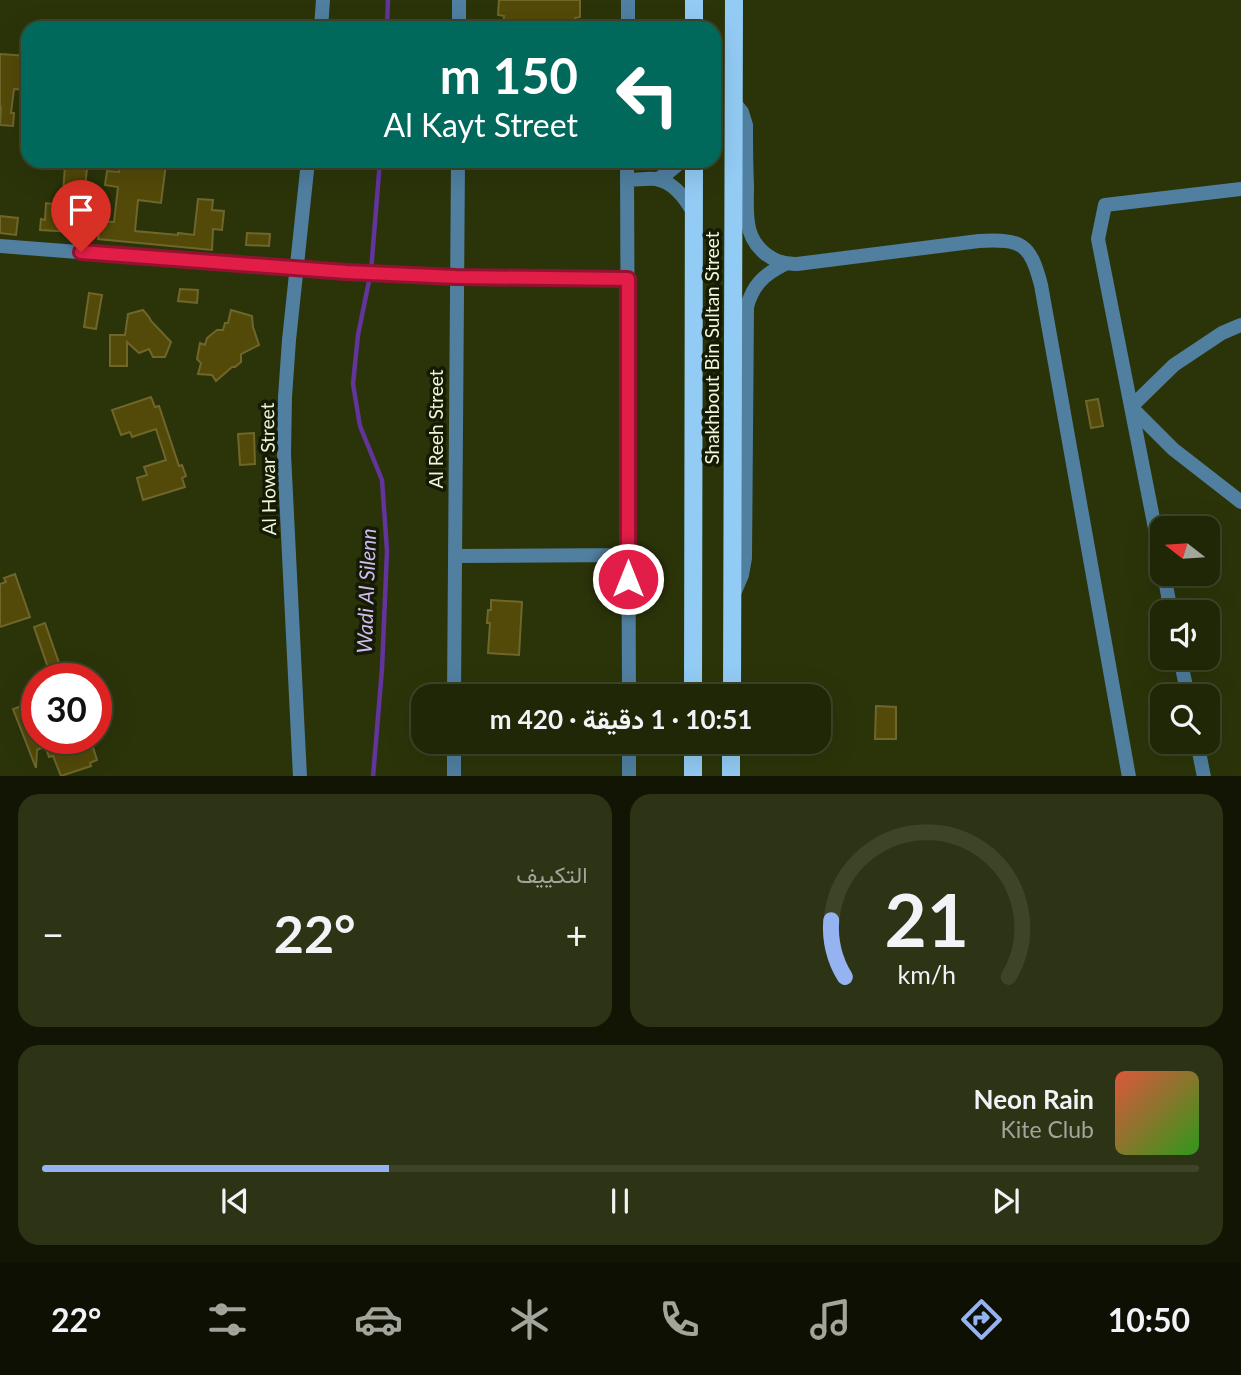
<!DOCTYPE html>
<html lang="ar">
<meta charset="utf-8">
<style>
:root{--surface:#202707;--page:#2d3315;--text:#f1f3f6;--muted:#a2a59b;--line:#3d4428;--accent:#95b2f1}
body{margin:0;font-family:Lato,Vazirmatn,sans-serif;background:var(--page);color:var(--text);direction:rtl;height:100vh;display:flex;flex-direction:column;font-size:26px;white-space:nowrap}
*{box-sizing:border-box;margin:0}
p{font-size:23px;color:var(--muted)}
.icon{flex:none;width:38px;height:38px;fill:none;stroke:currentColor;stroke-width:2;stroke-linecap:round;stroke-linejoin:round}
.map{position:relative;height:776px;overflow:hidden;direction:ltr}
.drawer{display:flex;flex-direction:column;gap:18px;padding:18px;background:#121504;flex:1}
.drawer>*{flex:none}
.banner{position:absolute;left:21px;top:21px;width:700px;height:147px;border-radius:21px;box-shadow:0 7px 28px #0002,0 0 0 2px var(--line);direction:rtl;background:#00695c;color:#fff;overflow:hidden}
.needle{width:46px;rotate:287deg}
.buttons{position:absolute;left:1150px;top:516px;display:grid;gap:14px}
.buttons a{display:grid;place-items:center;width:70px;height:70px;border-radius:14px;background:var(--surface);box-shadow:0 7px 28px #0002,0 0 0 2px var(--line);font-size:35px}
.speed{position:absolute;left:21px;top:663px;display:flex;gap:14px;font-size:35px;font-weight:700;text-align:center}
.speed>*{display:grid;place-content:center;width:91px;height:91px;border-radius:50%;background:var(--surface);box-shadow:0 7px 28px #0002,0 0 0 2px var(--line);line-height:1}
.speed .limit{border:10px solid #d22;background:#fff;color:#111}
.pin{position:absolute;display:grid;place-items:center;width:60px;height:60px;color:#fff;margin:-72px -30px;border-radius:50% 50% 50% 0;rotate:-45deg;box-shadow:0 0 7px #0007}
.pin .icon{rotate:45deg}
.me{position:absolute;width:77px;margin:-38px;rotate:0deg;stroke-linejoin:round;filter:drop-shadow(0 0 5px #0008)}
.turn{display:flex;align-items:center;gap:24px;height:147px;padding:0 28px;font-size:32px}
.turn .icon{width:91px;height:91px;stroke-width:2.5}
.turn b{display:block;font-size:49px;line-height:60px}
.big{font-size:52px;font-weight:700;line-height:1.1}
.drawer .card{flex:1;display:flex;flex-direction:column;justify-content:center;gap:10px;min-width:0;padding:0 24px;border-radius:21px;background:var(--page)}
.drawer .dial{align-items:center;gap:0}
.dial svg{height:182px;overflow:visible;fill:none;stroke:var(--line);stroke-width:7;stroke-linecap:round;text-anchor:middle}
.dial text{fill:var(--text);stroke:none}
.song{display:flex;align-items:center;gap:21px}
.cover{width:84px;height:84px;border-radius:10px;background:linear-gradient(135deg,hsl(10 70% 55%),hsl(110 70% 35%))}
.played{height:7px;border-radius:4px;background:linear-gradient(90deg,var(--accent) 30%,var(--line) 30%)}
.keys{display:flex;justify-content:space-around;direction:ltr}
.heat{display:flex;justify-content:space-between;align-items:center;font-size:38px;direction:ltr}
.drawer .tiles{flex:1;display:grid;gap:18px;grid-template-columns:1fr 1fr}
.card:last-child{grid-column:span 2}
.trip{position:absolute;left:411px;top:684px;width:420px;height:70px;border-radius:21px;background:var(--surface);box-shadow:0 7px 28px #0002,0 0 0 2px var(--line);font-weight:700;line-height:70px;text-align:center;direction:rtl}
.dock{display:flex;height:112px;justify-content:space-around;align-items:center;background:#0d1003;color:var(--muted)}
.dock .icon{width:49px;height:49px}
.dock .selected{color:var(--accent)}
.dock b{font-size:32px;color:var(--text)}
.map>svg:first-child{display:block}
</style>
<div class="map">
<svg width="1241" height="777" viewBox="0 0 1241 777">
<rect width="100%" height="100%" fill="#2b3409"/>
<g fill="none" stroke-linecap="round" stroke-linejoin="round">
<path stroke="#62349c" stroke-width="4.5" d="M387,28l1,-28
M373,777l9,-108 5,-118 -5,-71 -22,-54 -7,-42 5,-49 13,-64 9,-110"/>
</g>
<path fill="#534909" stroke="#6f662c" stroke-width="2" d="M499,0h81v17l-5,1v10h-72l1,-12 -6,-1z
M0,54l28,2v34l-14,-1 -3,24h3l-1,13 -13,-1 1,-18h-1z
M121,161h19l26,3 -5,39 -23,-3 -3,31 43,4v-2l16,2 4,-36 15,1 -1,10 12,1 -2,19 -9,-1 -1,21 -114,-11 3,-18 13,1 4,-35 -13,-2 2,-14 12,1z
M65,166l22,2 -6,60 -8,-1v5l-33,-2 1,-11 4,1 1,-17 16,2z
M0,216l18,2 -2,17 -16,-2z
M247,233l23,1 -1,12 -23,-1z
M180,289l18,1 -1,13 -19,-2z
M89,293l13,2 -6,34 -12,-2z
M143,310l6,7 2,4 20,21 -6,15h-12l-4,-8 -10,4 -12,-11v24h-17v-31h15l3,-21z
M231,310l21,6 1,11 6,18 -18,9v8l-6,5h-3l-16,14 -4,-6 -14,-1 3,-11 -4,-4 3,-16 5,2 2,-7 10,-8h6l2,-7h3z
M151,397l4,10 4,-1 20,60 3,-1 4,11 -4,2 3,9 -42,13 -6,-22 10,-3 -3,-8 22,-7 -10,-31 -24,8 -2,-5 -9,3 -9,-25z
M1098,399l5,27 -12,2 -5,-27z
M254,433l1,31 -15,1 -2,-31z
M15,574l15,43 -30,10v-43l6,-2 -2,-4z
M491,600l31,2 -3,53 -31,-2 2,-30h-3l1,-13h3z
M45,623l13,37 7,19h-13l-18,-52z
M27,704l2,5 8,-3v32h53l7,22 -7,3 1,3 -30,10 -8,-20 -4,1 -4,-11 -8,4 -1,18 -23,-59z
M876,706l20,1v32h-21z"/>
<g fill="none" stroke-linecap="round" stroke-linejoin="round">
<path stroke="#507fa0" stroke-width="14" d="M321,28l2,-28
M459,28v-28
M628,28v-28
M734,102l8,10 4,13c0,20 0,40 1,60 0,12 -1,25 1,38 3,24 24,42 49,41l182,-23c43,-2 51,2 62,44l88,492
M627,161l2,535
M658,179l11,-7 13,-11
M627,180c9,0 20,-2 29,-1 18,3 30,20 38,35
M0,246l298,23 158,8 172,2
M1241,325l-19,8 -48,32 -43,42 42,42 68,53
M455,556l173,-1
M1162,564l-64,-325 7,-34 136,-16
M1164,574l7,38
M733,596l9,-21 3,-17 2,-251c6,-23 18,-33 38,-43
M1180,658l8,38
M454,696l4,-535
M629,742v35
M1197,742l7,35
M300,777l-16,-323 1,-57 4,-57 19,-179
M454,777v-35"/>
<path stroke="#92cbf4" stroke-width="18" d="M694,28v-28
M693,696l1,-535
M732,696l2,-696
M693,777v-35
M731,777v-35"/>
</g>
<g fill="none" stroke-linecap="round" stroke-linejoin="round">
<defs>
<path id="route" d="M81,252l265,20 110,5 172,2v300"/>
</defs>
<use href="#route" stroke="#92132f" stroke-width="18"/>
<use href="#route" stroke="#e11d48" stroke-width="12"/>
</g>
<g text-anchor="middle" stroke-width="7" stroke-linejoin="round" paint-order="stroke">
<g font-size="19" fill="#eff8da" stroke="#151a04">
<text transform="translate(712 348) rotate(-90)" y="7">Shakhbout Bin Sultan Street</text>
<text transform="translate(436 429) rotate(-90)" y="7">Al Reeh Street</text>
<text transform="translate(268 469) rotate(-91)" y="7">Al Howar Street</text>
</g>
<g font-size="21" font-style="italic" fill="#cfbdf2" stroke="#151a04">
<text transform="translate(367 591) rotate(-88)" y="7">Wadi Al Silenn</text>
</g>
</g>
</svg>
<div class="buttons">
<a><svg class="needle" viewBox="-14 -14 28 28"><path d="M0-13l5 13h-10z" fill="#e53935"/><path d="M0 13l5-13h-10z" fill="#a2a59b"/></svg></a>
<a><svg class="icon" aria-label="sound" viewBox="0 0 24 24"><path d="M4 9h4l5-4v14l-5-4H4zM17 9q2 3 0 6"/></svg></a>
<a><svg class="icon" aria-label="search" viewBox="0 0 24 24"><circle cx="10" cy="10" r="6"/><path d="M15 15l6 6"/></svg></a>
</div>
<div class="speed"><div class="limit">30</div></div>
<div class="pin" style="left:81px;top:252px;background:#d93025"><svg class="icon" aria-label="arrive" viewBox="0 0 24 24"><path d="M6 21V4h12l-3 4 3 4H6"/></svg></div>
<svg class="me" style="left:628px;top:579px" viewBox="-20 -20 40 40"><circle r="17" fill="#e11d48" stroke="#fff" stroke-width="3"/><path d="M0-11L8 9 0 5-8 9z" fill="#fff"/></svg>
<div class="trip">10:51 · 1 دقيقة · 420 m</div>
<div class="banner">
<div class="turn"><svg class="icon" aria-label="left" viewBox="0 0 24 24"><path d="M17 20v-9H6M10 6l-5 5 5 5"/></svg><div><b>150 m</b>Al Kayt Street</div></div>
</div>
</div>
<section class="drawer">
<div class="tiles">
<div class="card dial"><svg viewBox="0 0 100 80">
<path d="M14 69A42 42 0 1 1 86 69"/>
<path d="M14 69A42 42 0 0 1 8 44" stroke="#95b2f1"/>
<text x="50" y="56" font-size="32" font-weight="700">21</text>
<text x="50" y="72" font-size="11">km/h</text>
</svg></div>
<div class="card"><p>التكييف</p>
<div class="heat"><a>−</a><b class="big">22°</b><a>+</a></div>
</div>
<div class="card">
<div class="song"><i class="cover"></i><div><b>Neon Rain</b><p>Kite Club</p></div></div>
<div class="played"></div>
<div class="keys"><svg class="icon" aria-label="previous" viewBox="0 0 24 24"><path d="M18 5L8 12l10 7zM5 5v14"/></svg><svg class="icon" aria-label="pause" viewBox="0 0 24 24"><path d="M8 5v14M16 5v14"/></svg><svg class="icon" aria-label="next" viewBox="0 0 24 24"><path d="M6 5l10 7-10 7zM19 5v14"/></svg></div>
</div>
</div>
</section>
<nav class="dock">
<b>10:50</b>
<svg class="icon selected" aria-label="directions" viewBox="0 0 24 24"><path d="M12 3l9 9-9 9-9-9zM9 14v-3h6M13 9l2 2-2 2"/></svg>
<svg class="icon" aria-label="music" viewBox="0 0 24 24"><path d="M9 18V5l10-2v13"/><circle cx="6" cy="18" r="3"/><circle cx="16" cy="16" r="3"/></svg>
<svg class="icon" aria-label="phone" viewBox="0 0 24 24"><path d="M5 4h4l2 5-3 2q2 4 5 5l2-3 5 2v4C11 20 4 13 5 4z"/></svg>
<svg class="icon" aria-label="climate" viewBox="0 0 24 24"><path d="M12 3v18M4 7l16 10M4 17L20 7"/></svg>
<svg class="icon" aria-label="car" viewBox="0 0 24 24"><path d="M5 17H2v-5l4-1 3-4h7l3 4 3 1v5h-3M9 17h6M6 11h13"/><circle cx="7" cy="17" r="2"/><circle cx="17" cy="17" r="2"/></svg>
<svg class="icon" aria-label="filters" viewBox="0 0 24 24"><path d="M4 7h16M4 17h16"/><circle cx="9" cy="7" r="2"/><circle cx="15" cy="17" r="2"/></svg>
<b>22°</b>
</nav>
